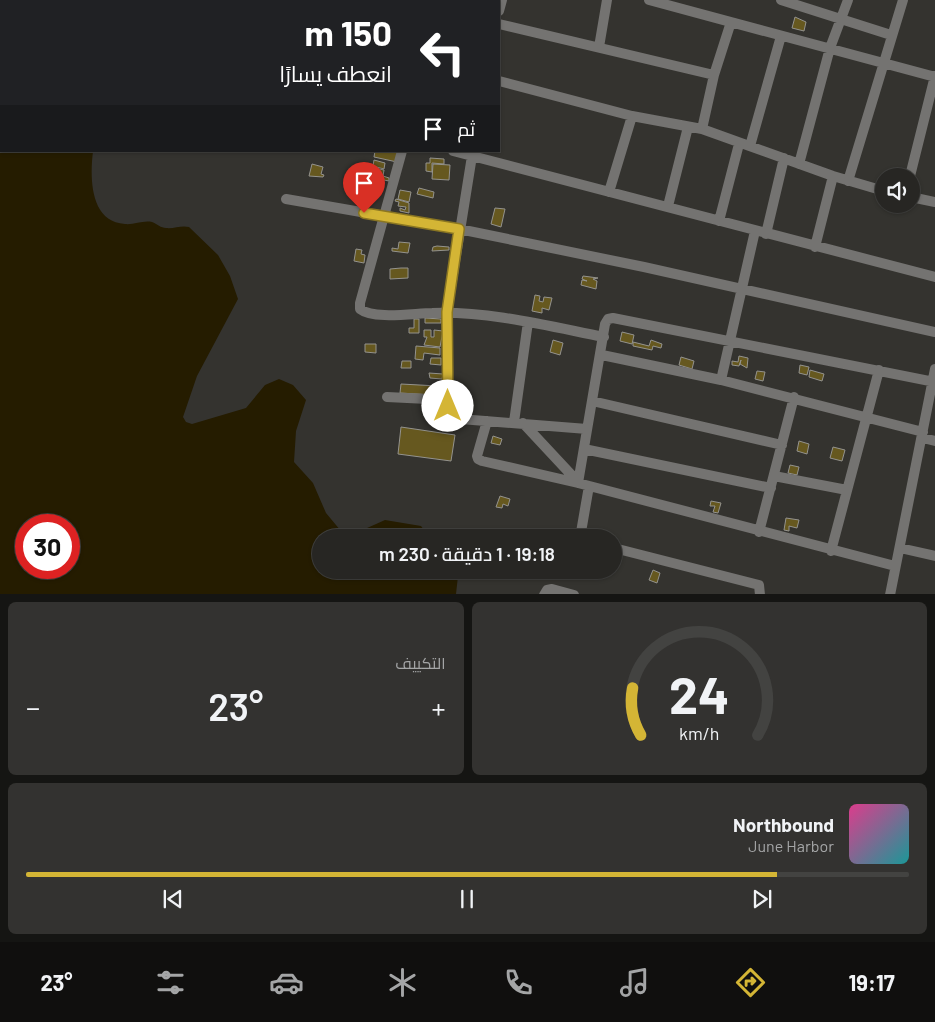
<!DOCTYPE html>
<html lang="ar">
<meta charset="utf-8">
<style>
:root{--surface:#272623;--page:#333230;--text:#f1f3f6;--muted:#a4a5a6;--line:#434341;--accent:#d4b535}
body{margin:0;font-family:Barlow,Cairo,sans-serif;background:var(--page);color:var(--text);direction:rtl;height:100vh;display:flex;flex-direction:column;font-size:19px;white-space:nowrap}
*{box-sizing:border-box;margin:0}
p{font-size:16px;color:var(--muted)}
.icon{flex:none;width:28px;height:28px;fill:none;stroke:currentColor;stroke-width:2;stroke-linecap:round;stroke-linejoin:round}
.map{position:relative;height:594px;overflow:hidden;direction:ltr}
.panel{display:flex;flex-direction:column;gap:8px;padding:8px;background:#151513;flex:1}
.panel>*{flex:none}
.top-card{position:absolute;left:0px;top:0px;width:500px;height:152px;box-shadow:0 1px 4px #0004,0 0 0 1px var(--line);direction:rtl;background:#202124;color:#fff;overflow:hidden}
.tools{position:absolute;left:875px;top:168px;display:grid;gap:10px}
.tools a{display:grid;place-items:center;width:45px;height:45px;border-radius:50%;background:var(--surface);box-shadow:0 1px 4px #0004,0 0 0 1px var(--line);font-size:25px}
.speed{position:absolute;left:15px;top:514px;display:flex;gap:10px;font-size:25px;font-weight:700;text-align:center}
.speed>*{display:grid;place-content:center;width:65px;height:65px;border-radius:50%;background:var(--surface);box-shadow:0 1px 4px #0004,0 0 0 1px var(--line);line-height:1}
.speed .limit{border:8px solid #d22;background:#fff;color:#111}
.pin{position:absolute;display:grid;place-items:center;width:42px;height:42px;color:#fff;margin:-51px -21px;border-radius:50% 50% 50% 0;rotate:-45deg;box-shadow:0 0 5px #0007}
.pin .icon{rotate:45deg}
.me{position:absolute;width:55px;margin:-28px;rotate:0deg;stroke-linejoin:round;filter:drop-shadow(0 0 4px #0008)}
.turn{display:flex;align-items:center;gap:18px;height:105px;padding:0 25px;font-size:22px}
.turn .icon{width:65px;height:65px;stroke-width:2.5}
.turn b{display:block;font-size:35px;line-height:42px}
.then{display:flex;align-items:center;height:48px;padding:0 25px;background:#0003;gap:10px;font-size:19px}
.big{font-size:38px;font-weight:600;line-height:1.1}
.panel .card{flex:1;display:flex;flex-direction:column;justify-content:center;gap:8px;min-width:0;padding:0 18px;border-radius:8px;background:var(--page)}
.panel .dial{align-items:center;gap:0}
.dial svg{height:130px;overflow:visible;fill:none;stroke:var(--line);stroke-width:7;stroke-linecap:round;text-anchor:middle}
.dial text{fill:var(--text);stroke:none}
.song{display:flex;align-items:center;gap:15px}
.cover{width:60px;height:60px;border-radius:8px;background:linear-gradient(135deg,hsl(330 70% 55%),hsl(180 70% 35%))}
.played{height:5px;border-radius:2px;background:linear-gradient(90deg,var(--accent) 85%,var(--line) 85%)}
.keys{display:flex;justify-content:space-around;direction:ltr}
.heat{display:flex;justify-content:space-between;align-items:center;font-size:28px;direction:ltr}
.panel .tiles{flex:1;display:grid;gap:8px;grid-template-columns:1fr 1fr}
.card:last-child{grid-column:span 2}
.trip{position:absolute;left:312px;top:529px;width:310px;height:50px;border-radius:25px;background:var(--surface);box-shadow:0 1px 4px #0004,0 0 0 1px var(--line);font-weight:600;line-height:50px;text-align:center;direction:rtl}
.menu{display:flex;height:80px;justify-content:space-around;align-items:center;background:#100f0e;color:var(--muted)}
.menu .icon{width:35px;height:35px}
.menu .active{color:var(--accent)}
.menu b{font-size:22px;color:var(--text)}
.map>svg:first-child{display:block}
</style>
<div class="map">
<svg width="935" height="595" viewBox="0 0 935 595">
<rect width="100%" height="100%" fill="#34332f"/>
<path fill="#251c00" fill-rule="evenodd" d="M0,0h50l-49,1v150h92c-3,25 -4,71 32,73 9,1 18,-4 27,-2 5,2 9,6 14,6 8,1 15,-3 23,-1l29,28 12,21 8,23 -41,77 -14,41 3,5 6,2 54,-16 19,-23 14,-6 14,6 13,15 -10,31 -2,31 19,21 13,30 20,24 -25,1v32h132l5,6 -2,18h-456zM26,525h43v43h-43z
M385,520l36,6 8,11h-82z"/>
<path fill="#66581f" stroke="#94938e" d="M795,17l11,5 -2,9 -12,-3z
M375,151h25l-3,11 -23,-5z
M430,158l14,1v5l-12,-1v9l-6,-1v-8h4z
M374,160l11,3 -1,6 -11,-3z
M312,164l11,3 -2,7 3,1 -1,2 -14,-1z
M433,164l17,1 -1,15 -17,-1z
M370,167l14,3 -1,6 6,2v3l-21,-4z
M419,188l15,4 -1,6 -16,-4z
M400,190l11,2 -2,10 -11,-3z
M396,199l13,4v10l-9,-2v-3l5,2 1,-3 -8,-1 1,-4 -4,-1z
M495,208l10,1 -4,18 -10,-3z
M399,242l11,1 -2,10 -16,-2v-3l6,1z
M437,246l12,1v3l-17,1 1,-4z
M356,249l6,1 -1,4 4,1 -1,8 -10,-2z
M401,268h7v10l-18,1v-10z
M583,276l15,2 -5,1 4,2 -1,8 -15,-4 1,-5 5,1 -5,-2z
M535,295l5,1 -1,5 4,1 1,-5 8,1 -3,12 -7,-2v5l-10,-2z
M425,318l16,1v4h-16z
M414,319h5v14h-10v-5h5z
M424,330h7v7h3v-7l9,1 -3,16 -16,-2 3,-8h-3z
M622,332l12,3 -2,9 -12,-3z
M553,340l10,3 -3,12 -10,-3z
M651,340l11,4 -1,4 -8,-2 -1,4 -19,-4v-4l16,4z
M365,344h11v9l-11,-1z
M416,346l24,2v7l-16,-2 -1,7 -8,-1z
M739,356l9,2 -1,10 -7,-4 1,-4 -2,6 -7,-1v-4l6,1z
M681,357l13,4 -2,8 -13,-4z
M431,358h10v7l-11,-1z
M402,361h9v7h-10z
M800,365l9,2 -2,8 -8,-2z
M810,370l14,4 -2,7 -13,-4z
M757,371l8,1 -2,9 -8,-2z
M429,373l14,1 -1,5 -12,-1z
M401,384l37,2v5h-4l-1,4 -33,-2z
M454,403h12v9h-12v-4h8l-8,-1z
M401,427l54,8 -4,26 -53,-7z
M493,436l9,3 -2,6 -9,-2z
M799,441l10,3 -2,10 -10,-3z
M833,447l12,3 -3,11 -12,-3z
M790,465l9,2 -2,8 -9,-2z
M500,496l10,3 -2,7 -5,-2 -1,4 -6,-1z
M711,501l10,2 -3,10 -5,-1 2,-6h-5z
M786,518l13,2 -2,8 -8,-2v5l-5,-1z
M653,570l7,3 -3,10 -8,-3z"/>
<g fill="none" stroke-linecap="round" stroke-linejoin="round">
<path stroke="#747371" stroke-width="10" d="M649,0l286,77
M781,0l110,35
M499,11l3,-11
M499,24l215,51
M599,47l8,-47
M499,81l133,35 70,13 131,47 51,15
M702,129l12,-54 17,-53
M750,146l31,-110
M402,151l-42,152v6c14,11 55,4 72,4 58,-2 116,13 172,24
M453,151l482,126
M472,156l-25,156 1,106 139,11
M799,164l31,-116 18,-48
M910,176l25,-100
M848,181l55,-181
M609,192l23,-76
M911,197l24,5
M286,199l173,30 185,38 291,65
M668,206l20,-79
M719,221l20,-77
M766,234l18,-76
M815,247l18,-71
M602,355l119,25 202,52
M721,380l34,-149
M387,397l61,3
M592,401l190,44
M487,421l-10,35 1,3 4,2 96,22 317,83
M514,422l14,-100
M523,423l55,59
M923,438l12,3
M584,449l187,39
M774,476l73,14
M578,483l27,-159 3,-5 5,-1 322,64
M759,532l35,-135
M580,538l9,-52
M614,548l145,37 1,10
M900,548l35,8
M831,551l48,-181
M544,595l3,-5 5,-1 22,6
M890,595l45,-226"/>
</g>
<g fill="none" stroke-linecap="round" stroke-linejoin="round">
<defs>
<path id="route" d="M364,213l95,16 -12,83 1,94"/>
</defs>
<use href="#route" stroke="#8a7622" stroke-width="12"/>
<use href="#route" stroke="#d4b535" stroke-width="9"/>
</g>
</svg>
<div class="tools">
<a><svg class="icon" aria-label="sound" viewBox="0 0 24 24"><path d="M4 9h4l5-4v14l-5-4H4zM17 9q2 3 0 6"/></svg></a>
</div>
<div class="speed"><div class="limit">30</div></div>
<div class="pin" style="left:364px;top:213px;background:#d93025"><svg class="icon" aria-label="arrive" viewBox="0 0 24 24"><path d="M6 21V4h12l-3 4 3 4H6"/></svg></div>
<svg class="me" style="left:448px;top:406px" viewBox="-20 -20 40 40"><circle r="19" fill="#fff"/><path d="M0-13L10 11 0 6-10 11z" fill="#d4b535"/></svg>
<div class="trip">19:18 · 1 دقيقة · 230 m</div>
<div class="top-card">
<div class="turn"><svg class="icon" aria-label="left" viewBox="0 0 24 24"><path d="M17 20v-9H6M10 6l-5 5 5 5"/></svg><div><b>150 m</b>انعطف يسارًا</div></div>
<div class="then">ثم<svg class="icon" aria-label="arrive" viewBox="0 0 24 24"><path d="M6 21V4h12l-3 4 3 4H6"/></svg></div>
</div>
</div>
<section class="panel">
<div class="tiles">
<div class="card dial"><svg viewBox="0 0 100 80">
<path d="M14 69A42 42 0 1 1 86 69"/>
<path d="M14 69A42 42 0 0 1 9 40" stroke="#d4b535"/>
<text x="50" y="56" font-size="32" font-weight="700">24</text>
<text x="50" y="72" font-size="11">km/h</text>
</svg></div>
<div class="card"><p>التكييف</p>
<div class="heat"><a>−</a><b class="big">23°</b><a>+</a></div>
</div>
<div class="card">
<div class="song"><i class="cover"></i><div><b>Northbound</b><p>June Harbor</p></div></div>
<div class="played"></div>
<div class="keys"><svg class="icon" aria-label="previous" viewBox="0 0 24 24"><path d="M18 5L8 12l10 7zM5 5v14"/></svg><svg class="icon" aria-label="pause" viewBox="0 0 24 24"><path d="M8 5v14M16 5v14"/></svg><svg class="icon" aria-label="next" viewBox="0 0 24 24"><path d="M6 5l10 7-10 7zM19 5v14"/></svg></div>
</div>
</div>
</section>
<nav class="menu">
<b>19:17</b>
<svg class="icon active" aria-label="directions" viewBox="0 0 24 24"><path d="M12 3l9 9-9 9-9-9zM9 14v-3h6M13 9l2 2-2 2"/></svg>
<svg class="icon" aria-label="music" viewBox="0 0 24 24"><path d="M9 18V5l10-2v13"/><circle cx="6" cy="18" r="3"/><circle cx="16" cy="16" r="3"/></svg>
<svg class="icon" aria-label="phone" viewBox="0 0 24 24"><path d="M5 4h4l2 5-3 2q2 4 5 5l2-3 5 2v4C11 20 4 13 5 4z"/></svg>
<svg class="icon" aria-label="climate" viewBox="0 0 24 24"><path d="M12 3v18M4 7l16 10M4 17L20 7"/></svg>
<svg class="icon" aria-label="car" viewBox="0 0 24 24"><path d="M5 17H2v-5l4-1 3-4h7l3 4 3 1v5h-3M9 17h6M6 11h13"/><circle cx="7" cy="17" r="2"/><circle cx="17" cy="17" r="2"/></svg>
<svg class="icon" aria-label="filters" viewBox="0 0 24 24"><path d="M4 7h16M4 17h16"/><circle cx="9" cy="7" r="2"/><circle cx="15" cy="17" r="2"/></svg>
<b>23°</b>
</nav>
